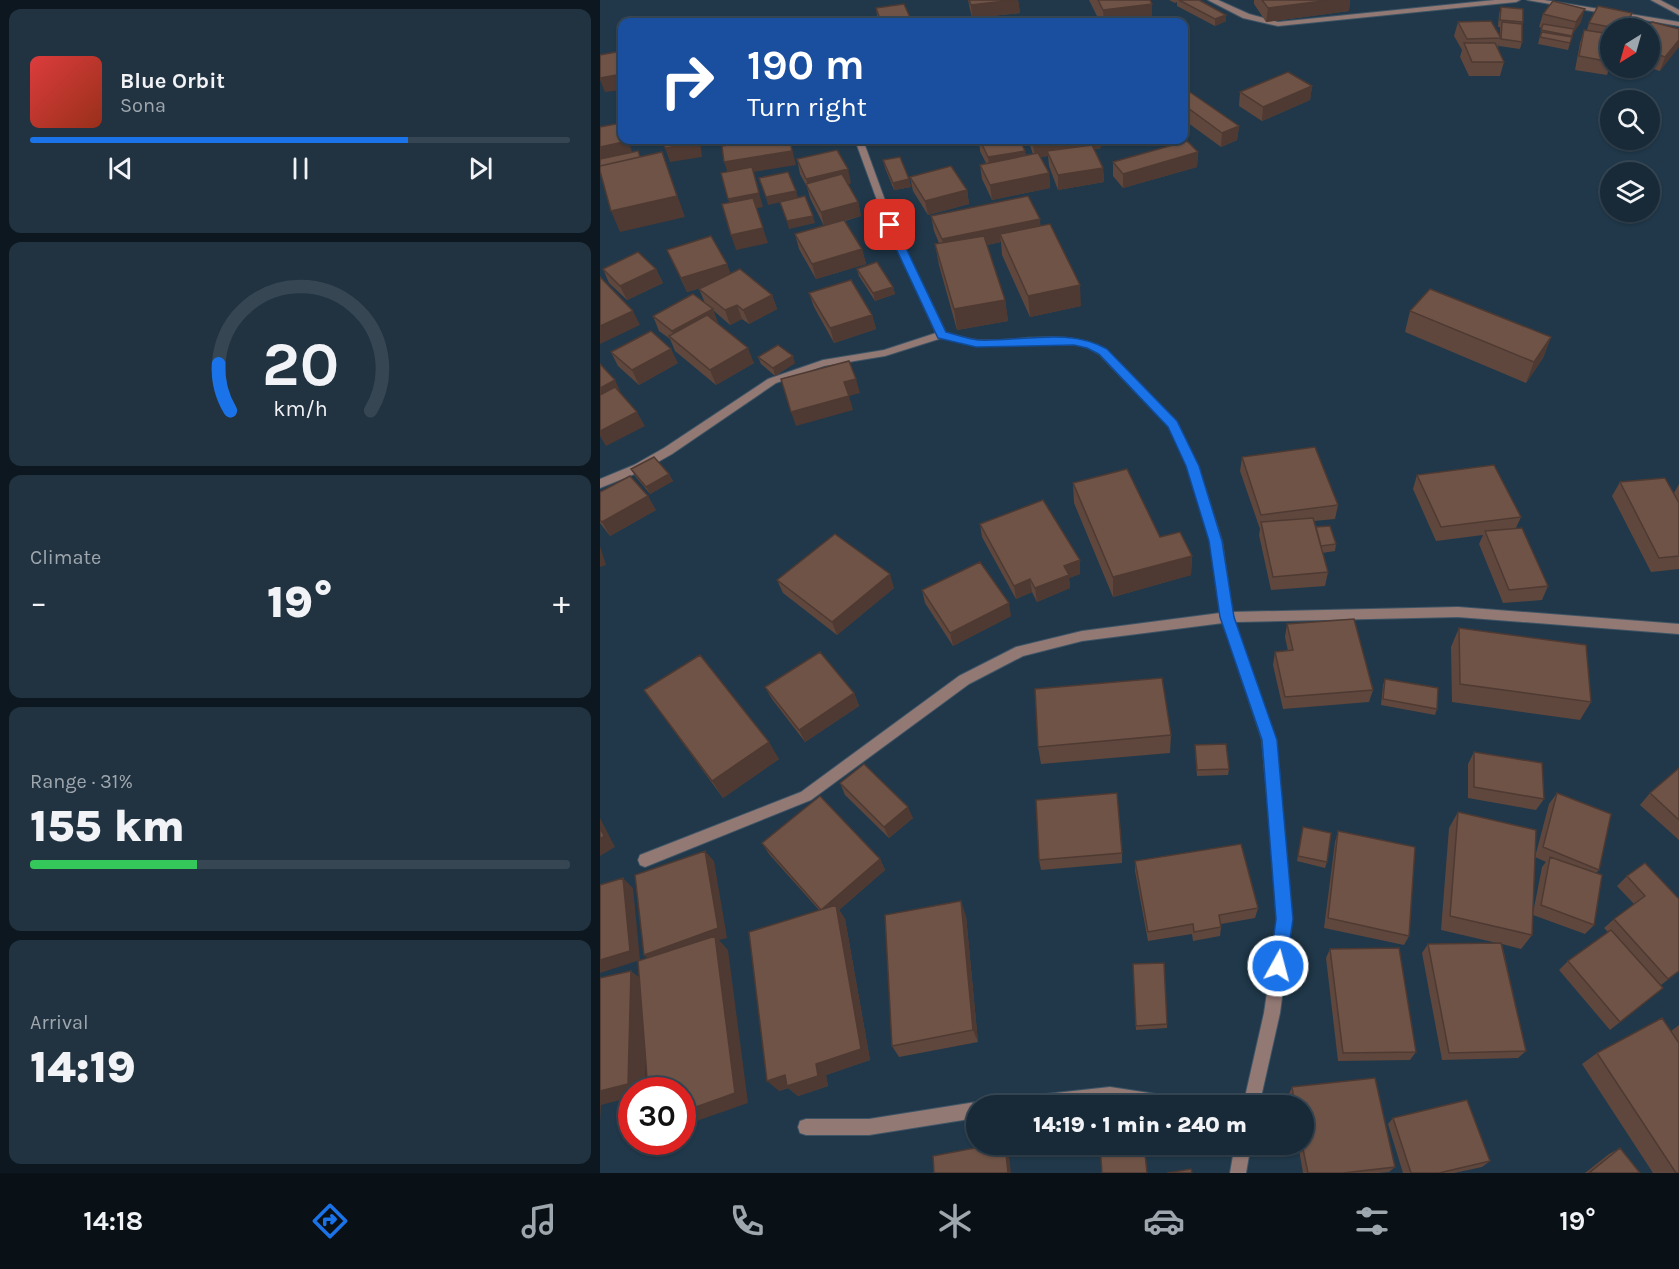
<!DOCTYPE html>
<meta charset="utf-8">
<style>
:root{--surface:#182a38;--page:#213240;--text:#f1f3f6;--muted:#9fa7ae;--line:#364653;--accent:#1a73e8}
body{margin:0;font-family:Karla,sans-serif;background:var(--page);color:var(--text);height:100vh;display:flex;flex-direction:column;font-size:22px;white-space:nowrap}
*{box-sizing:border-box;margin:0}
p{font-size:20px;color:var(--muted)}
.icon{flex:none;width:33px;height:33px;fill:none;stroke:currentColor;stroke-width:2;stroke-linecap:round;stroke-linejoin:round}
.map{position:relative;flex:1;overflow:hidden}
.details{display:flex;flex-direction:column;gap:9px;padding:9px;background:#0d171f;width:600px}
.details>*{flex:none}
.hud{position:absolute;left:18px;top:18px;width:570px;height:126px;border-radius:12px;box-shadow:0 2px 4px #0004,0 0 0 2px var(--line);background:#1a4fa0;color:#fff;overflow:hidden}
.needle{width:39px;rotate:217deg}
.controls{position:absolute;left:1000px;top:18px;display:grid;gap:12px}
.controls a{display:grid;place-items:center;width:60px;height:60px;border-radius:50%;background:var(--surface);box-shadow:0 2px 4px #0004,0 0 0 2px var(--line);font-size:30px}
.speed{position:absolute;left:18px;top:1077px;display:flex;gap:12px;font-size:30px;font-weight:700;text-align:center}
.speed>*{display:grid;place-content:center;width:78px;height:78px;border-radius:50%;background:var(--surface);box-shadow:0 2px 4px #0004,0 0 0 2px var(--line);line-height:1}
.speed .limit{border:9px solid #d22;background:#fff;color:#111}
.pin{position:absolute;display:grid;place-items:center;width:51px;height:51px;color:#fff;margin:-26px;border-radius:12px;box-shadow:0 3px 9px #0006}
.me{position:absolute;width:66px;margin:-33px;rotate:7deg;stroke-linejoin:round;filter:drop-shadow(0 0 4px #0008)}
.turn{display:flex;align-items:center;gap:21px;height:126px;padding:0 30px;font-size:27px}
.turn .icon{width:78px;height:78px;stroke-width:2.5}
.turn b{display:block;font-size:42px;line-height:51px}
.big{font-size:45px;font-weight:800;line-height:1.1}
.details .widget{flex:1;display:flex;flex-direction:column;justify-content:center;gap:9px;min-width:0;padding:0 21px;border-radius:12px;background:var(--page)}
.details .dial{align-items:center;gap:0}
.dial svg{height:156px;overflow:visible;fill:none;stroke:var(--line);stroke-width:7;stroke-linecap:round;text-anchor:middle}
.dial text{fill:var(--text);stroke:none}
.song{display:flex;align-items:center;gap:18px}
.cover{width:72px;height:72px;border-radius:9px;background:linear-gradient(135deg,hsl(0 70% 55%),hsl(10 70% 35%))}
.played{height:6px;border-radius:3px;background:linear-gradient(90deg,var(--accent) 70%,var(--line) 70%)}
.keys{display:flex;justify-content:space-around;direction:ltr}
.heat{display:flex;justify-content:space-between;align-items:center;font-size:33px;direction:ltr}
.charge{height:9px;border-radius:4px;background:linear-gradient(90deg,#34c759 31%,var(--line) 0)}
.trip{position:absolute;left:366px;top:1095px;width:348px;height:60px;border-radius:30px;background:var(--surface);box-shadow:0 2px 4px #0004,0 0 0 2px var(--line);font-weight:800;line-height:60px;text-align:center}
.tab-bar{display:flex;height:96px;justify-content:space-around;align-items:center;background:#0a1116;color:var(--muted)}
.tab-bar .icon{width:42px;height:42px}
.tab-bar .on{color:var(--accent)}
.tab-bar b{font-size:27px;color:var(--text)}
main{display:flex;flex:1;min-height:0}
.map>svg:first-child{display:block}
</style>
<main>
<section class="details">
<div class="widget">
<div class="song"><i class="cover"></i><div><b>Blue Orbit</b><p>Sona</p></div></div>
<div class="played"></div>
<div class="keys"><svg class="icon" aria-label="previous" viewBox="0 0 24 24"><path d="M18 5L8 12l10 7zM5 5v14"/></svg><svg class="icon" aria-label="pause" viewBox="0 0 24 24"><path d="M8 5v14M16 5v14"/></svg><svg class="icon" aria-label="next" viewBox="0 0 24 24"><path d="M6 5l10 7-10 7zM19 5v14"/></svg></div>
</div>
<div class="widget dial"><svg viewBox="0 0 100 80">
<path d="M14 69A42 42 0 1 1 86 69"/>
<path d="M14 69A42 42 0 0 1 8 45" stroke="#1a73e8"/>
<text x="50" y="56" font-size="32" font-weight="700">20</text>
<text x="50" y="72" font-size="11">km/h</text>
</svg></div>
<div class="widget"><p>Climate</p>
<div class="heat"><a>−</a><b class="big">19°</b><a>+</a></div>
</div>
<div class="widget"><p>Range · 31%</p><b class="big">155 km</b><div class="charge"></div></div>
<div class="widget"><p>Arrival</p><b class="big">14:19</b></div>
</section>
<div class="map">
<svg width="1079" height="1173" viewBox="0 0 1079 1173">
<rect width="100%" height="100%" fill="#20384a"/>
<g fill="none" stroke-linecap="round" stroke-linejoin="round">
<defs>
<path id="street" d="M608,0h10l31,14 29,8 217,-22h25l-4,2 -238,24 -35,-8z
M927,0h17l135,22v4z
M1051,0h9l19,10v5z
M255,140h8l31,85 52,108c10,2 21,6 32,7 42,2 90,-13 129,10l70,72 21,44 24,75 10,71 226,-5 221,17v10l-221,-17 -223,5 41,118 16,179 -12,94 -21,93h-16l21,-93 14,-94 -16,-179 -39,-117 -141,18 -59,15 -54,28 -158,116 -166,67 -5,-2 -2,-5 2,-5 161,-63 158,-116 57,-29 66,-16 138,-18 -10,-72 -22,-75 -19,-39 -70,-73 -11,-6 -14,-4 -98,2 -34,-8 -57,18 -61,10 -48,17 -104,71 -30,17 -42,17v-9l34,-14 30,-17 104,-69 55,-19 61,-10 52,-17 -50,-108z
M510,1087l72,11 6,2 2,6h-65l-15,-3 -22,3h-88l2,-6 6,-2z
M376,1102l6,4h-6v12l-107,17h-63l-6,-2 -2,-6 2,-6 6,-2h63z
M635,1144h16l-5,29h-16z"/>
</defs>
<use href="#street" stroke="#3f5566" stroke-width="2"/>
<use href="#street" fill="#937974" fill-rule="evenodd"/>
</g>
<path fill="#5f473d" d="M368,0h50l2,13 -48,5z
M489,0h61l2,4v18h-52z
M569,0h30l27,21 -11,5 -38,-20v-4l-2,1z
M654,0h96l-1,11 -83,11 -12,-18z
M901,7l22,2 -1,33 -2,7 -21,-3v-3l-1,6 6,13 -4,14h-31l-9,-19 2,-7 -8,-14 4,-14 42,14v-9h-2l1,-13z
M276,8l36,14h-34z
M943,14l38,8 -8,11 -5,17 -30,-6 4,-16 -3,-1z
M989,23l37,5h-15v35l-4,12 -32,-5 5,-27 4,-13h3z
M1050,28l29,1 -19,42 -10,-3z
M712,86l-2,14 -48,21 -23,-15 1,-14z
M584,88l55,38 -2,14 -16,7 -37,-27z
M379,140h41l6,15 7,-1 -5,-14h72l1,8 -7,1 9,19 1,14 -46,8 -9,-24 -1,-10 -8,1 9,16 1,15 -58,12 -10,-21 -2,-14 6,-2 -6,-12z
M598,152l-1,15 -74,21 -10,-12v-14z
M197,159l54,24 -3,1 10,18 3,14 -16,5 17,28 4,15 -50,15 -17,-30 -4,-15 29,-8 -14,-28 -3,-11 -7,-13z
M283,160l26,19 2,8 -17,3 -9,-22z
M310,177l57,13 2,14 -41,11 -15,-24z
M331,216l109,10 41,80 -51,11 -28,-62 -1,-13 -14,3 18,55 3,21 -51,9 -18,-65 -4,-21 4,-1 -5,-12z
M67,250l60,14 3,10 42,21 5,14 -28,15 -7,-5 -12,6 -17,-15 5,13h-1l37,40 -38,22 -41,-34 -5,-12 -11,-8 -6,-15 52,-13 -6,-14 5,-2 -17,5z
M3,269h53l7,14 -36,17 -18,-17z
M257,269l36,18 2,7 -20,7 -16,-25z
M209,293l63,22 4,14 -42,14 -20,-36z
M810,311l141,26 -8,21 -17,25 -121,-51z
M11,352l67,11 -39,22 -21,-19z
M158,357l37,6 -20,13 -14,-12z
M642,457l96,48 -3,14 -21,2 2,6 20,17 -1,7 -13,2 6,19 -3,14 -54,4 -12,-55 1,-6 -20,-58z
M31,469l38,5 4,7 -23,13 -15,-18z
M817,475l104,42 -5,11 32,58 -6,14 -39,3 -24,-59 4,-9 -47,6 -23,-52z
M1020,482l54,11 5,-9v85l-28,3 -39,-76z
M473,483l87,54 32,19 -1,19 -78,22 -39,-94z
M0,492l56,18 -46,26 -10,-13z
M380,524l100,36v14l-11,4 1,10 -33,14 -5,-10 -16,7 -34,-62z
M177,580l117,8 -57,47 -54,-42z
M322,590l89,26 -58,30 -28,-43z
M687,624l86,66 -4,12 -86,7 -10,-44 2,-13 13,-1 -3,-14z
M859,628l132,74 -11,18 -128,-18 -1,-55z
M785,679l52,30 -2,6 -54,-10 2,-20z
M165,687l89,6 5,13 -54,36 -33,-43z
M44,690l135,69 -56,39z
M571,735l-1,18 -129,11 -3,-17z
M595,745l34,24 -1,6 -31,1 -2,-25z
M874,752l70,47 -8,11 -68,-12v-34z
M1079,768v72l-39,-35 10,-12z
M240,783l73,35 -24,20 -44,-43z
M957,793l42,77 -3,3 -2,52 -9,9 -52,-19 -1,20 -11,14 -19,-5 24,107 -8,7 -76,2 -20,-107 6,-9 69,-1 -56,-13 8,-102 9,-16 75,101 9,-46 4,-5 -11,-5 14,-53z
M703,827l24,35 -2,6 -28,-7z
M738,831l71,105 -5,9 -80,-17 11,-86z
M162,843l118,16 5,11 -46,40 6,9 25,141 -44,15 2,11 -30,10 -10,-8 -9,3 40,-181 -50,-56z
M522,853v10l-81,7 -2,-10z
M535,861l123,47 -3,10 -34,6v3l-1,9 -27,5 -1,-7 -44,7 -13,-70z
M1045,863l34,108 -18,14 2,3 -53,42 -51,-60 9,-9 40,-29 -4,-4 10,-9 20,-15 -17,-18 10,-10z
M366,916l12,126 -79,15 -7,-11z
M730,949l86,103 -6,8 -72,1 -12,-103z
M533,964l34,60v4l-31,2z
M1079,1025v148h-26l-71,-109 15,-11 74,-22z
M692,1087l103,80 -6,5 -10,1h-76l-5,-29h6v-38h-13l-2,-12z
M793,1118l97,43 -8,6 -28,6h-51l-15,-49z
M1020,1148l20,25h-55l24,-19z"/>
<path fill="#4e3a32" d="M413,0h5l2,13 -48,5 -1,-13z
M730,0h20l-1,11 -83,11 2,-14z
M552,4v18h-48l-1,-12z
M985,9l-4,13 -9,13 4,-13z
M626,15v6l-11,5v-7z
M1079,40v7l-19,24 5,-14z
M17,75l5,3v15l-1,-3 -16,2 -5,-12v-2z
M712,86l-2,14 -48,21 1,-14z
M639,126l-2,14 -16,7 1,-14z
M28,140l5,15 -33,7v-15z
M33,140h12l1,3 -11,2z
M96,140h4l2,17 -32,5 -5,-14z
M190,140l6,25 -43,7 10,35 -30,6 -5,-14 1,-23 -5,-14z
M312,140h48l-47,6z
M461,140h39l1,8 -52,8 -2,-5 1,5 -13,2 -2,-14z
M425,151l2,14 -37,7 -2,-15z
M62,152l23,65 -65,15 -9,-21z
M598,152l-1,15 -74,21v-14z
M503,168l1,14 -46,8v-15z
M248,169l3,14 -40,10 -5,-14z
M449,173l1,15 -58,12 -2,-15z
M309,179l2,8 -17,3 -1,-7z
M367,190l2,14 -41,11 -3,-14z
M196,191l2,7 -30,7 -2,-8z
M258,202l3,14 -37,10 -3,-14z
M213,216l2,7 -26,6 -2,-8z
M440,219l1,14 -41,1 1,8 -57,12 -2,-15z
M163,228l5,15 -32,7 -5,-15z
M262,249l4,15 -50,15 -4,-15z
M127,264l5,14 -45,14 -6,-14z
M56,269l7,14 -36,17 -7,-14z
M480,285l1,21 -51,11 -2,-21z
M293,287l2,7 -20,7 -2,-8z
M172,295l5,14 -28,15 -6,-14z
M405,300l3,21 -51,9 -3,-21z
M137,305l5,14 -12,6 -5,-15z
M113,309l5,14 -39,23 -7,-15z
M33,311l7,14 -40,19v-18z
M272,315l4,14 -42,14 -4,-15z
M951,337l-8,21 -17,25 8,-21z
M148,348l6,15 -38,22 -6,-15z
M71,349l7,14 -39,22 -7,-15z
M193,356l2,7 -20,13 -2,-8z
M256,379l4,14 -11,3 4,14 -57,16 -5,-14 53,-30z
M15,380l7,15 -22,11v-18z
M37,412l8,14 -39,20 -6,-10v-5z
M69,474l4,7 -23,13 -4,-7z
M48,496l8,14 -46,26 -8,-14z
M0,546l6,19 -6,2z
M592,556l-1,19 -78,22v-20z
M480,560v14l-11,4 1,10 -33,14 -2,-14 29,-22z
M290,574l4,14 -57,47 -5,-13z
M430,579l2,13 -16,7 -2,-13z
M409,603l2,13 -58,30 -3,-13z
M254,693l5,13 -54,36 -6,-12z
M169,742l10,17 -56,39 -11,-17z
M308,807l5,11 -24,20 -5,-11z
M0,818l15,29 -15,9z
M105,851l9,10 13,77 -8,2 9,10 20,153 -66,23v-14l-28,-148 -10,-9z
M280,859l5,11 -46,40 6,9 25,141 -44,15 2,11 -30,10 -10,-8 -9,3 -12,-10 49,-17 5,-154z
M23,878l10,10 7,72 -40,13v-13z
M361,901l5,15 12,126 -5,-12z
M31,971l16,12 -2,107h-13v7l-31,8 -1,18v-32z
M405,1144l3,4 3,25h-3z"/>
<path fill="#6f5347" stroke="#4e3a32" stroke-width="1.5" d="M369,0h44l-42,5z
M498,0h52l2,4 -49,6z
M579,0h20l27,15 -11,4z
M662,0h68l-62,8z
M953,1l32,8 -9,13 -33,-8z
M304,4l8,18h-31l-5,-14z
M998,6l34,7 -7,15h-10l-26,-5z
M901,7l22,2v13l-23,-2z
M373,19l3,3h-27z
M202,21l1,1h-13z
M891,21l10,17 -34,1 -9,-17z
M902,22l20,2v18l-21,-3z
M1052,22l27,7v11l-14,17 -15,-5v-24h-4z
M943,24l31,5 -2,7 -31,-6z
M984,30l27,4v28l-32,-6z
M942,32l30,5 -2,6 -30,-6z
M864,43h31l9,19h-32z
M22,51v27l-5,1v-4l-17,3v-23z
M688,72l24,14 -49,21 -23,-15z
M584,88l55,38 -17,7 -38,-28z
M21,123l1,4v13h5l1,1 -28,6v-20z
M64,140h32l1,3 -32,5z
M160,140h30l2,11 -68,11 -2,-16z
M380,140h40l5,11 -37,6z
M432,140h29l-28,4z
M587,141l11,11 -75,22 -10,-12z
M492,145l11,23 -45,7 -11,-24z
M237,150l11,19 -42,10 -9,-20z
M38,151l2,6 -40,9v-7z
M62,152l15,44 -66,15 -11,-40v-5z
M438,153l11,20 -59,12 -10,-20z
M300,157l9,22 -16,4 -10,-23z
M351,166l16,24 -42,11 -15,-24z
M152,167l7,26 -31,6 -7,-26z
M188,172l8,19 -30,6 -7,-19z
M242,174l16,28 -37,10 -15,-28z
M205,196l8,20 -26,5 -7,-19z
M428,196l12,23 -98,20 -11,-23z
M153,198l10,30 -32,7 -9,-31z
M244,220l18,29 -50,15 -17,-30z
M450,224l30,61 -52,11 -28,-62z
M111,236l16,28 -46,14 -14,-28z
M384,236l21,64 -51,9 -19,-65z
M38,252l18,17 -36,17 -17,-17z
M277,262l16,25 -20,6 -16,-24z
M140,269l32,26 -29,15 -6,-5 -12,5 -26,-21z
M0,277l33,34 -33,15z
M251,280l21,35 -42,13 -21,-35z
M830,289l121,48 -17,25 -124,-51z
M93,294l20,15 -41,22 -19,-15z
M107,315l41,33 -38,22 -41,-34z
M51,331l20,18 -39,21 -21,-18z
M178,345l15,11 -20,12 -15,-11z
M249,361l7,18 -12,3 5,14 -58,16 -10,-33z
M0,364l15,16 -15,8z
M15,387l22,25 -37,19v-36z
M715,447l23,58 -77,10 -19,-58z
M54,457l15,17 -23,13 -15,-18z
M894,465l27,52 -80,10 -24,-52z
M527,469l33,68 20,-5 12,24 -79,21 -40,-94z
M30,476l18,20 -46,26 -2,-2v-28z
M1065,478l14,25v53l-20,2 -39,-76z
M443,500l37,60 -16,6 5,9 -34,13 -5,-9 -16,7 -34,-62z
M713,518l15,54 -55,5 -12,-55z
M730,526l6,18 -15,2 -5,-19z
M922,528l26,58 -39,4 -24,-59z
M235,534l55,40 -58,48 -55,-42z
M380,562l29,41 -59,30 -28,-43z
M754,619l19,71 -88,7 -10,-45 18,-2 -6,-26z
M859,628l127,17 5,57 -131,-18z
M220,652l34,41 -55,37 -34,-43z
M100,655l69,87 -57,39 -68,-91z
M562,678l9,57 -133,12 -3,-58z
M785,679l53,9 -1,21 -54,-10z
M626,744l3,25 -32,1 -2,-25z
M874,752l68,11 2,36 -70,-12z
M264,764l44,43 -24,20 -44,-44z
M1079,768v52l-29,-27z
M517,793l5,60 -83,7 -3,-60z
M957,793l54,21 -12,56 -56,-23z
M220,796l60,63 -59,51 -59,-67z
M858,812l78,18 -4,105 -82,-19z
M703,827l28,6 -4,29 -29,-6z
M0,828l4,8 -4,3z
M738,831l77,16 -6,89 -81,-18z
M641,844l17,64 -39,7 2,12 -27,5 -1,-8 -45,8 -13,-71z
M105,851l13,77 -74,27 -9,-80z
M950,857l52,18 -8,50 -53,-20z
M1045,863l34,36v72l-11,8 -54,-60 31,-23 -18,-20z
M23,878l7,73 -30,9v-75z
M361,901l12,129 -81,16 -7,-131z
M236,905l25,144 -45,15 2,12 -31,10 -2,-11 -18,6 -18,-149z
M1011,930l52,58 -43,34 -52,-61z
M115,936l20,157 -53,19v-22h-34l-10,-129z
M901,943l25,108 -77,2 -21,-109z
M799,948l17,104 -73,1 -13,-104z
M564,963l3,61 -31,2 -3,-62z
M31,971l-3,113 -28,7v-113z
M1062,1018l17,25v130h-3l-79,-120z
M775,1078l20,89 -52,6h-35l-6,-29h2v-38h-9l-3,-19z
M867,1100l23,61 -51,12h-28l-18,-55z
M396,1144h9l3,29h-74l-1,-17z
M500,1144h44l3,29h-45z
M1020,1148l20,25h-51z
M591,1169l1,4h-25z"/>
<path fill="#1a73e8" stroke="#114b97" stroke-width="1.5" d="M287,223l8,2 51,107c11,3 22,7 32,8 42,2 91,-13 129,9l70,72 22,45 23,75 12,76 43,123 16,179 -8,53 -7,2 -6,-2 -2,-6 6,-47 -14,-179 -42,-123 -11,-76 -23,-75 -18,-39 -69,-73 -12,-6 -13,-3 -98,2 -38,-9 -53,-113z"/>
</svg>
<div class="controls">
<a><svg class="needle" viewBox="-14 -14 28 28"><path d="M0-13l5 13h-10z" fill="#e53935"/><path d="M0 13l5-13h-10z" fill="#9fa7ae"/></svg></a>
<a><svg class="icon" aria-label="search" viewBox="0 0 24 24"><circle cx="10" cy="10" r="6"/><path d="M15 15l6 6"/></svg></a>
<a><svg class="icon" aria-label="layers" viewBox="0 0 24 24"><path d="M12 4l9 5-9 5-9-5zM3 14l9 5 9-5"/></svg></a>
</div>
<div class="speed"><div class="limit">30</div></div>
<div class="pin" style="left:290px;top:225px;background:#d93025"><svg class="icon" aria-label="arrive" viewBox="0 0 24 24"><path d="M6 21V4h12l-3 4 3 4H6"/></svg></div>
<svg class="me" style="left:678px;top:966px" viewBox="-20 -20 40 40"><circle r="17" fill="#1a73e8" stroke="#fff" stroke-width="3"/><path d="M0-11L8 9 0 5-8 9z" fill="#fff"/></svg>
<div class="trip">14:19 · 1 min · 240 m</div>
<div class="hud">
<div class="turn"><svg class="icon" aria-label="right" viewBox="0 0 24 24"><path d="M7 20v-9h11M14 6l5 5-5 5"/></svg><div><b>190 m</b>Turn right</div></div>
</div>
</div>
</main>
<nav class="tab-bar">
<b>14:18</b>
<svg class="icon on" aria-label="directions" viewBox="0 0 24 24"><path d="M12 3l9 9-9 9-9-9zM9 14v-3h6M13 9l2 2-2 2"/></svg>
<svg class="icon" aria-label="music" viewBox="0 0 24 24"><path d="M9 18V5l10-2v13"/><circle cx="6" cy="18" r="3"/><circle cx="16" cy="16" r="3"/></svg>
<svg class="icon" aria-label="phone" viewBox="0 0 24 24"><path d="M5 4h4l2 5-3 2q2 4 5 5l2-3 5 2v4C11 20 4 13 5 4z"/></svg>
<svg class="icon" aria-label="climate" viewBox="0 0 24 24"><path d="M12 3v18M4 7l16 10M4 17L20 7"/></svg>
<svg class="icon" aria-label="car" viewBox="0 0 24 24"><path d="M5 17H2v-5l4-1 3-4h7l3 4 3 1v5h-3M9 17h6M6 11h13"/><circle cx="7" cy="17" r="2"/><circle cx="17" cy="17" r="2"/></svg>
<svg class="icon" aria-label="filters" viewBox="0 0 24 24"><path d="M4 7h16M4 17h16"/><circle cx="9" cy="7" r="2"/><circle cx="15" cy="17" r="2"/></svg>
<b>19°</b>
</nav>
